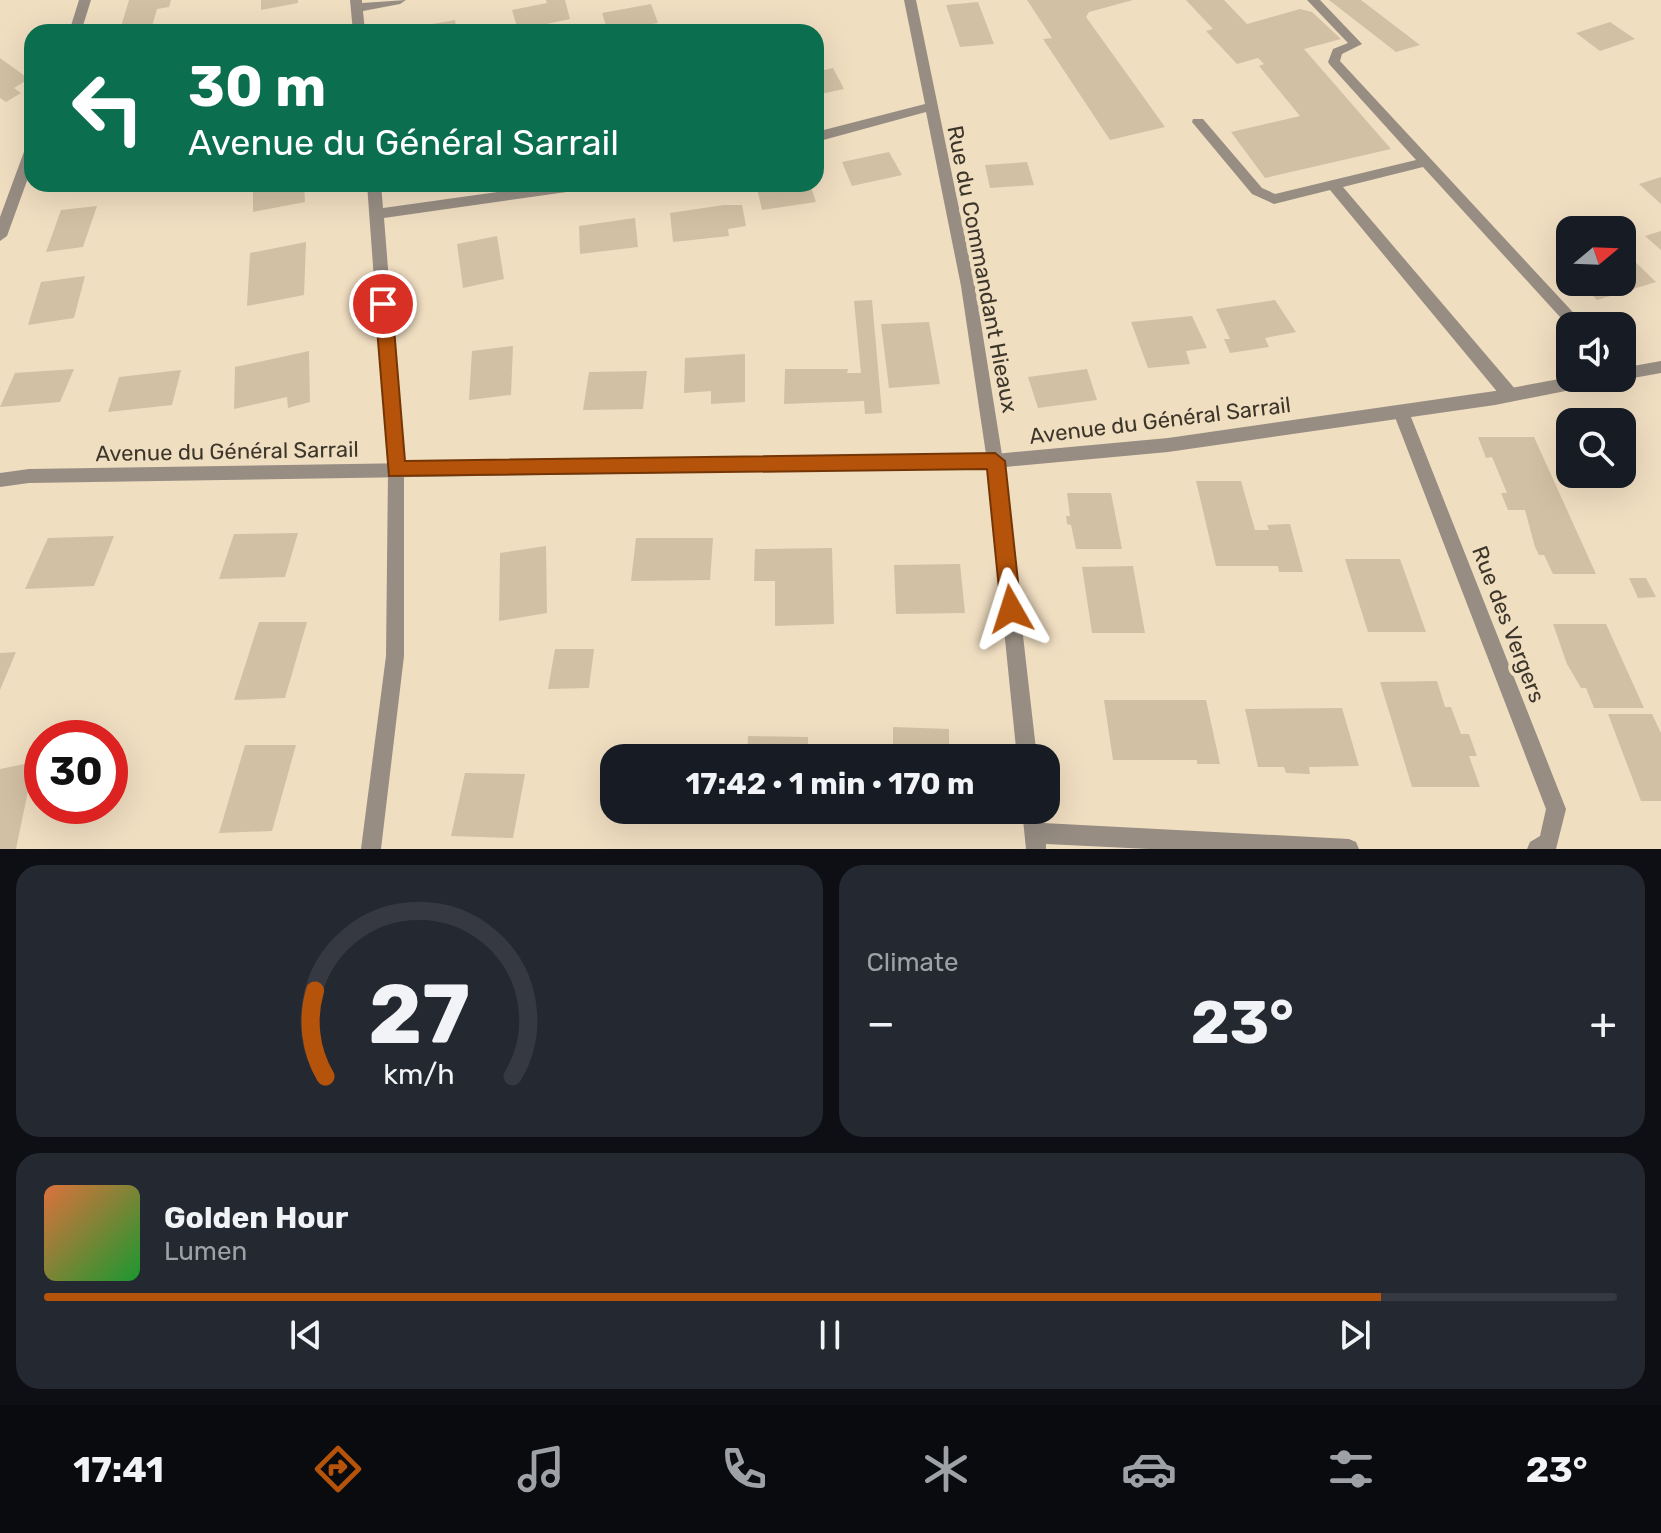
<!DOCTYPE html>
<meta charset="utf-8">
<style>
:root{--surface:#171b24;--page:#242831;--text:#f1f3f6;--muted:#9ea1a6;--line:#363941;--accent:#b45309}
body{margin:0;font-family:Rubik,sans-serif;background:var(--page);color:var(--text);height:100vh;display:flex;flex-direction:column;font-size:30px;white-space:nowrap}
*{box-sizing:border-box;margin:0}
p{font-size:26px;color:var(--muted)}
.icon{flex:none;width:44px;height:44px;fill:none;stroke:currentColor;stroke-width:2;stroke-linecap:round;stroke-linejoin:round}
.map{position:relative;height:849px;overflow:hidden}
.sheet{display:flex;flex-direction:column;gap:16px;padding:16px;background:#0d0f14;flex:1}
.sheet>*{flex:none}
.guide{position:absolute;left:24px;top:24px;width:800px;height:168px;border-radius:24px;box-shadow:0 8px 32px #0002;background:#0b6e4f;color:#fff;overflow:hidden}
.needle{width:52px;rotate:71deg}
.fabs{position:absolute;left:1556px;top:216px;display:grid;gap:16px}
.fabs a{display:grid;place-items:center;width:80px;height:80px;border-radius:16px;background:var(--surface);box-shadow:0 8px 32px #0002;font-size:40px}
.speed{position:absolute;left:24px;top:720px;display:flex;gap:16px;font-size:40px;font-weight:700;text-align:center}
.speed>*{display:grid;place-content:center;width:104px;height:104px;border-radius:50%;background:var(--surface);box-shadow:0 8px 32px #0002;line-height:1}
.speed .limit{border:12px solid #d22;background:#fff;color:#111}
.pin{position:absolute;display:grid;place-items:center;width:68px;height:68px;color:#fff;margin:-34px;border:4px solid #fff;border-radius:50%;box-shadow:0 2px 8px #0007}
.me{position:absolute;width:88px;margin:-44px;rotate:354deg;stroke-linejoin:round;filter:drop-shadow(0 0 6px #0008)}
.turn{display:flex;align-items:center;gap:28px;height:168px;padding:0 32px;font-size:36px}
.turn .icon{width:104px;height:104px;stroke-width:2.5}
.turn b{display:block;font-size:56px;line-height:68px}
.big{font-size:60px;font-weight:700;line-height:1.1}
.sheet .tile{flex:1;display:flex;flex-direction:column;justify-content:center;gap:12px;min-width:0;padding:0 28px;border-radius:24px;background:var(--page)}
.sheet .dial{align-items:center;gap:0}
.dial svg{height:208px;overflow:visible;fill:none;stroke:var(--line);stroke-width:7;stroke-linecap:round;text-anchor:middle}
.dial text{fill:var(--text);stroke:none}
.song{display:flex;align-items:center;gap:24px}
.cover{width:96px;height:96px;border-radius:12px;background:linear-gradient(135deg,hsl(20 70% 55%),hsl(130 70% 35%))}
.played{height:8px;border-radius:4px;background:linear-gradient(90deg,var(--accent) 85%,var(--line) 85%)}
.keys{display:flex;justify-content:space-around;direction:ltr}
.heat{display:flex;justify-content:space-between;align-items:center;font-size:44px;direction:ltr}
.sheet .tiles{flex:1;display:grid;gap:16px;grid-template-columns:1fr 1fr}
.tile:last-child{grid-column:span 2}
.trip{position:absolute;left:600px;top:744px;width:460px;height:80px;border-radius:24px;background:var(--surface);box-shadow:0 8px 32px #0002;font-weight:700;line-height:80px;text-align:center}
.dock{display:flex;height:128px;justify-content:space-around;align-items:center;background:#090b0e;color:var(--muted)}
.dock .icon{width:56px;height:56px}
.dock .selected{color:var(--accent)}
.dock b{font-size:36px;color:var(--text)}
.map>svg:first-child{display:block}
</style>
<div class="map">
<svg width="1661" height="849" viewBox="0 0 1661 849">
<rect width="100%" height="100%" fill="#f0dec1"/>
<path fill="#d2c0a4" d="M129,0h42l-2,7 -12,2 -5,17 -32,4z
M261,0h37v3l-37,7z
M546,0h19l5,19 -52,11 -6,-20 35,-7z
M1027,0h106l-44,12 -3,5 79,110 -55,13 -67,-101 9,-1z
M1186,0h38l23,24 53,-15 12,3 29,27 -37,10 87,100 -126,29 -34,-46 69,-16 -41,-50 5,-2 -6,-6 -21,6 -31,-33 7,-2z
M1329,0h32l59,45 -24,7z
M978,2l16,42 -34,3 -14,-42z
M651,4l7,19 -50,9 -6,-19z
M455,20l2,12h-46l-1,-4z
M1610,22l25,17 -35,12 -24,-18z
M0,58l29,21 -15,9 7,5 -15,9 -6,-4z
M833,68l11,21 -28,6v-23z
M889,152l13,23 -50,11 -10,-24z
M1027,162l7,23 -44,3 -5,-23z
M1661,177v27l-22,-20z
M265,184h39l1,18 -52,10v-25z
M756,184h54l6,18 -54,8z
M724,205h18l4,21 -18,3 1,7 -56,6 -3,-29z
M97,206l-14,41 -37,5 15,-42z
M635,218l3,29 -58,7 -1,-28z
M1661,231v19l-16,-14z
M497,236l7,43 -41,9 -6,-44z
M306,242l-2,53 -57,11 3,-53z
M1622,249l34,33 -59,18 -18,-18h43z
M85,276l-11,42 -46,7 13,-43z
M872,300l10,113 -17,1 -1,-13 -80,3 1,-35h63l-1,4h14l-7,-72z
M1275,300l21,32 -31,6 4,9 -39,6 -6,-14h6l-14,-30z
M1192,316l15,32 -21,3 4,13 -42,4 -17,-46z
M929,322l11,62 -51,4 -8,-64z
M513,346l-2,49 -42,5 3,-49z
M309,351l1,51 -22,6 -1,-11 -53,12 1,-42z
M745,354v48l-34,2v-13l-27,2 1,-35z
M74,369l-14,33 -60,5 15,-34z
M1087,369l10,31 -59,8 -10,-31z
M181,370l-9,35 -64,7 11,-35z
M647,371l-4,38 -60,1 6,-38z
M1478,437h56l62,137h-43l-9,-19h-5l-4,-8 -10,-37h-17l-7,-17h6l-15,-36 -6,1z
M1196,481h45l14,49h14l-2,-5 23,-1 13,48h-24l-1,-6h-62z
M1067,493h44l11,56h-46l-5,-24 -4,-1 -1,-8h4z
M298,533l-13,44 -66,2 15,-45z
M114,536l-20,50 -69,3 23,-51z
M636,538h77l-3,42 -79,1z
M546,546l1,67 -48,8 1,-68z
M832,548l2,76 -59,2v-45h-21l1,-32z
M1345,559h55l26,73h-58z
M960,564l5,49 -69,1 -2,-49z
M1133,566l12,67h-53l-10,-66z
M1629,578h17l10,19 -18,1z
M259,622h48l-22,76 -51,2z
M1553,624h53l38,84h-50l-8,-20h-5l-14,-24z
M555,649h39l-5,39 -41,1z
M16,652l-16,38v-37z
M1437,681l8,26h6l10,27h8l8,22h-8l11,31h-68l-32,-105z
M1104,700h102l14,64h-23v-4h-84z
M1342,708l17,58 -50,1 1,7 -24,-1 -2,-6h-26l-13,-58z
M1608,714h44l9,19v68h-20z
M893,727l56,2v29h-56z
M748,736l60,1v7h21v14h-82z
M245,745h51l-24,86 -53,2z
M34,762l-18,87h-16v-80z
M465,773l60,1 -12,64 -62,-2z"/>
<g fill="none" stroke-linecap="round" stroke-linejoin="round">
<path fill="#978d83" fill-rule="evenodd" d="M1307,0h13l42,44 -20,10 -2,7 242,261 2,4h-14v2l-147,-161 -80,20 173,203 2,5 -2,5h-12l-174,-210 -56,14 -22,-10 -60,-72 1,-3h10l59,69 13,6 141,-34 -86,-95 -2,-3 5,-13 15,-6z"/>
<path fill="#978d83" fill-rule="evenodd" d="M79,0h12l-10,32h-12z
M350,0h12v3l44,-3 -6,4 -37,7 2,21h-12z
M904,0h12l59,286 28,175 34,297h-20l-30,-297 -26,-175 -35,-174 -110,30v-10l109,-28z
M32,144v23l-25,69 -7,5v-24l25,-68z
M367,184h14l2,24 171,-24h41l-7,5 -204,29 20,252v186l-23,193h-20l25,-193 2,-186z
M1401,405l6,2 2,5 157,397 -10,40h-29l3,-7 10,-6 6,-27 -153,-397 2,-5z
M1022,810h20l1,13 306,16 7,3 3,7h-210l-103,-5v5h-20z"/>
<path fill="#978d83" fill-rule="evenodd" d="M1661,361v12l-39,7 -6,-2h6v-10z
M1570,377l39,1 -3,5 -5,1 -106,21 -327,47 -173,16 -966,15 -29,4v-14l29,-4 966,-15 173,-16 327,-47z"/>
</g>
<path fill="#b45309" stroke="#753606" stroke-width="2" d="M383,297l9,7 13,157 590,-8 10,8 16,148 -3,7 -7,3 -7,-3 -3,-7 -14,-140 -598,7 -14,-172z"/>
<g text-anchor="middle" stroke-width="8" stroke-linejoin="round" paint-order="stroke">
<g font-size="22" fill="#3d362b" stroke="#f0dec1">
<text transform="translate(983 269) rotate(79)" y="8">Rue du Commandant Hieaux</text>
<text transform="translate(1160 420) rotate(-7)" y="8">Avenue du Général Sarrail</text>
<text transform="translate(227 451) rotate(-1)" y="8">Avenue du Général Sarrail</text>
<text transform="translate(1509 624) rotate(69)" y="8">Rue des Vergers</text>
</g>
</g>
</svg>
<div class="fabs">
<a><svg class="needle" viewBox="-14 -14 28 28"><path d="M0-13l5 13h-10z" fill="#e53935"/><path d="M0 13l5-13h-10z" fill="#9ea1a6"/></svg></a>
<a><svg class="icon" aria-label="sound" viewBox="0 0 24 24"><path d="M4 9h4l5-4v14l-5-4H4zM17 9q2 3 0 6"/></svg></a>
<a><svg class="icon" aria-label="search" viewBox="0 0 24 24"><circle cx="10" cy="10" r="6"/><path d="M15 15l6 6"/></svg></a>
</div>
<div class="speed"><div class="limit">30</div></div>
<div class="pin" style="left:383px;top:304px;background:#d93025"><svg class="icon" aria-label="arrive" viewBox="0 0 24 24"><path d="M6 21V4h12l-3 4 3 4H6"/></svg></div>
<svg class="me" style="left:1011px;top:609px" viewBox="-20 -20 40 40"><path d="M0-17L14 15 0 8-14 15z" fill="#b45309" stroke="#fff" stroke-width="4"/></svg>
<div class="trip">17:42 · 1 min · 170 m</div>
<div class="guide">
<div class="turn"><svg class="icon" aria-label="left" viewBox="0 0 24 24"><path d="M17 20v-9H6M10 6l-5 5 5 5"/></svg><div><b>30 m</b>Avenue du Général Sarrail</div></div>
</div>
</div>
<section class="sheet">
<div class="tiles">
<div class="tile dial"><svg viewBox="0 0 100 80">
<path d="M14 69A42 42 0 1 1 86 69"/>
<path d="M14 69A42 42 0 0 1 10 36" stroke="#b45309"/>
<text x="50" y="56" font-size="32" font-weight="700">27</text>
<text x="50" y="72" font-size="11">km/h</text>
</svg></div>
<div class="tile"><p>Climate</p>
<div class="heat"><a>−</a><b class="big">23°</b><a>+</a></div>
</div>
<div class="tile">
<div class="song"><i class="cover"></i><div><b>Golden Hour</b><p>Lumen</p></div></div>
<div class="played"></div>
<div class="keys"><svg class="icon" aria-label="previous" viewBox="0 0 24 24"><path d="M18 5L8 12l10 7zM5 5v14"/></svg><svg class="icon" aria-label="pause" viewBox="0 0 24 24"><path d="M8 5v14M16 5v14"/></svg><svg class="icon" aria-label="next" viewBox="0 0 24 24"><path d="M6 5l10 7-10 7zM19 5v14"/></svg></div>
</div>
</div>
</section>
<nav class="dock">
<b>17:41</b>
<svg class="icon selected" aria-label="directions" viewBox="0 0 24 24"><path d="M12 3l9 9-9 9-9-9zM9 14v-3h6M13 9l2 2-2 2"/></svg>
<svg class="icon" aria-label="music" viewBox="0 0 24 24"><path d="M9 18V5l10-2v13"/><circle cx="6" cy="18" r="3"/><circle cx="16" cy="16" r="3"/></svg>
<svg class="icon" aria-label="phone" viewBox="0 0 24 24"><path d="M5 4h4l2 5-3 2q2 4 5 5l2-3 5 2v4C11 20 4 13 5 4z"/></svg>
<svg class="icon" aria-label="climate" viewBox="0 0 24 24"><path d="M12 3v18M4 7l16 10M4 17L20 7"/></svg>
<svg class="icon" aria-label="car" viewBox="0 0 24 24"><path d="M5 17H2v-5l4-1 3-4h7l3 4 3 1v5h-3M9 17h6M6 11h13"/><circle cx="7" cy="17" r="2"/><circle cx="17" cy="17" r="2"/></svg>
<svg class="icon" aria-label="filters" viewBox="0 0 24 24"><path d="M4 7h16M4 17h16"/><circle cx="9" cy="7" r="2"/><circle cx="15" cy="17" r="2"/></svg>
<b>23°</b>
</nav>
